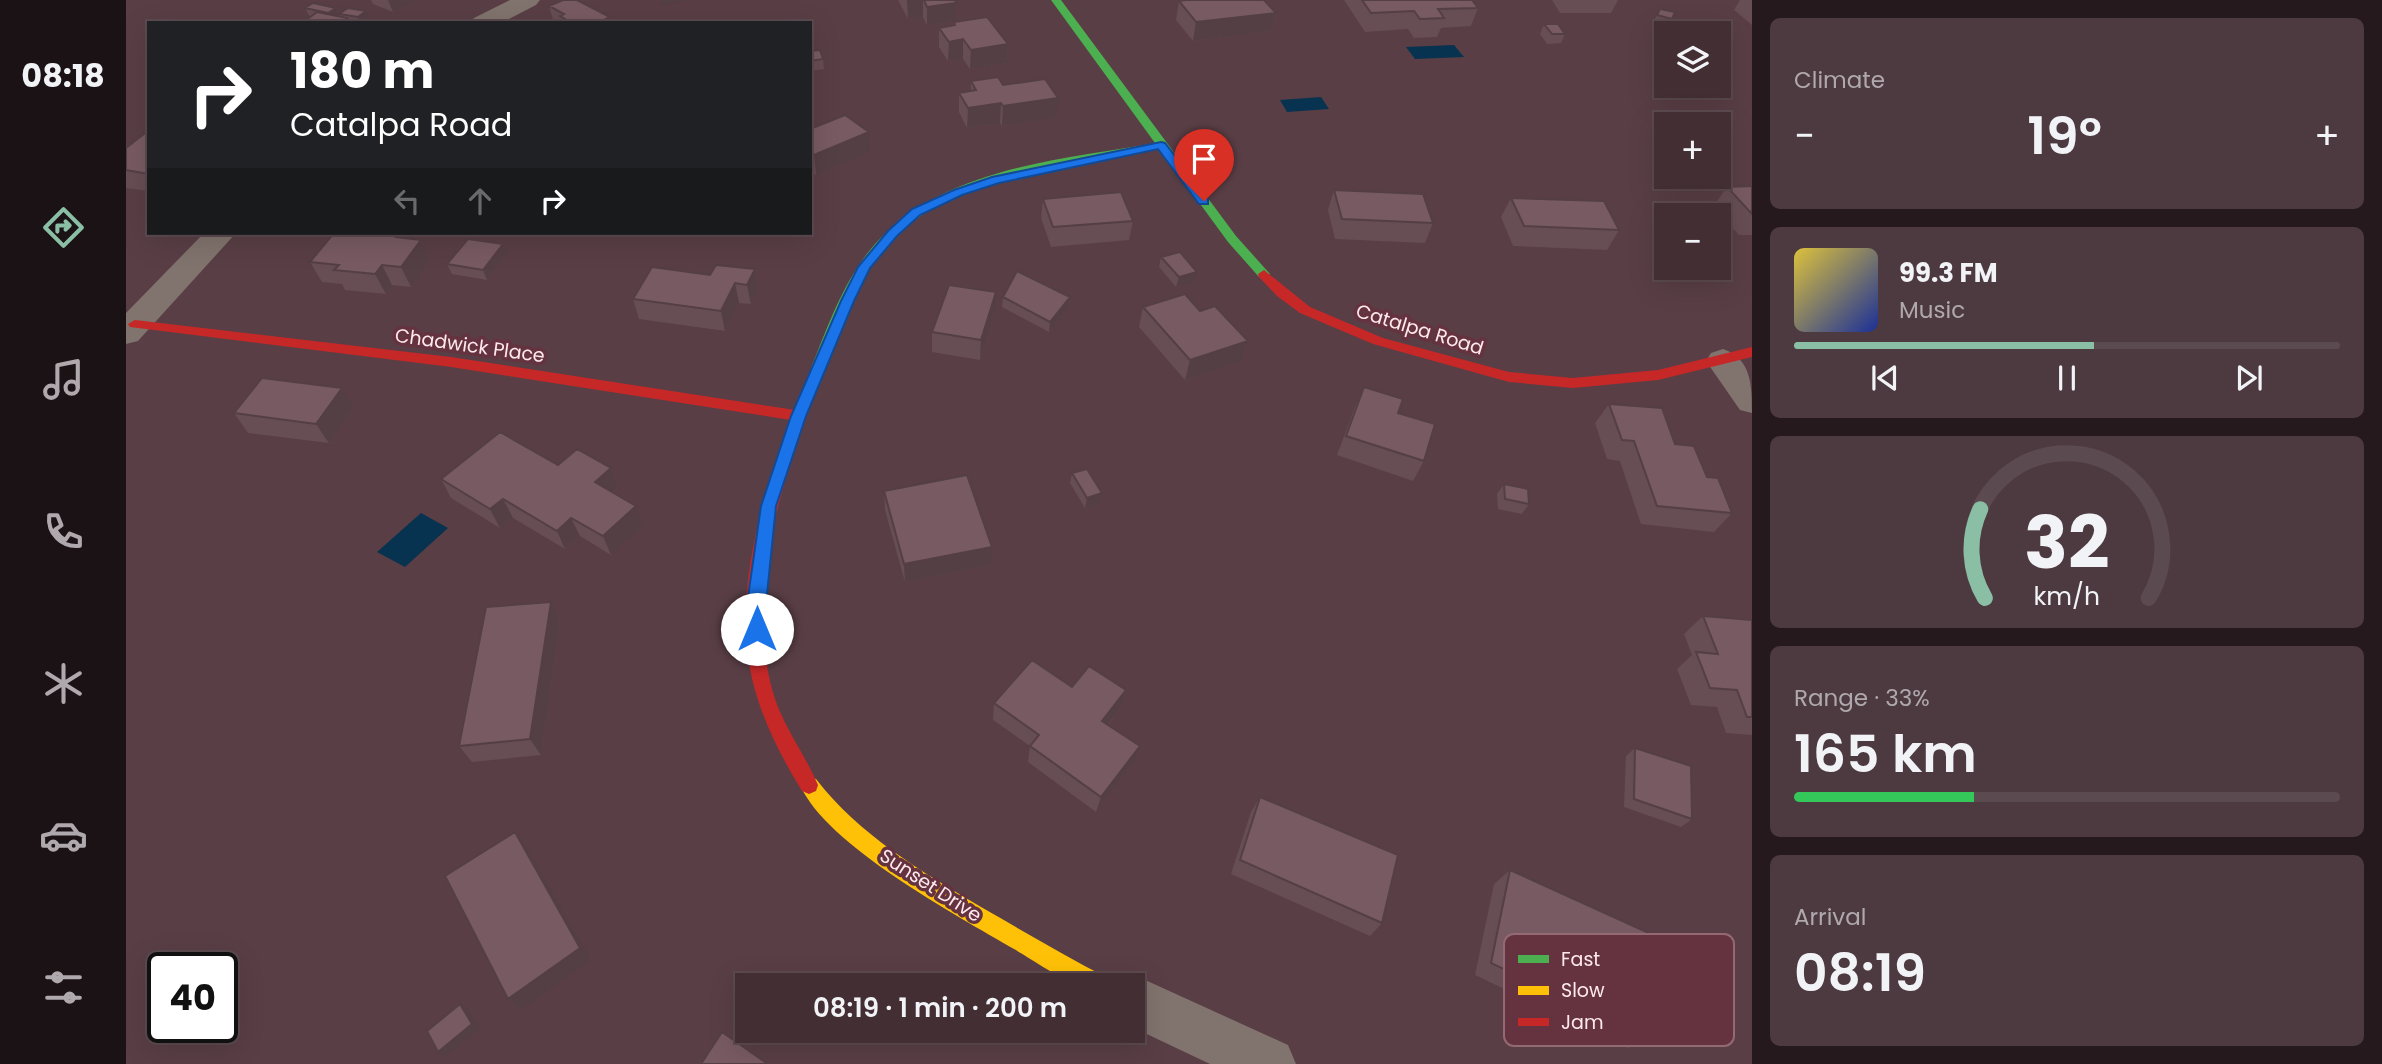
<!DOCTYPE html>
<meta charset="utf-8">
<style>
:root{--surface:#432e34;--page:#4d3a40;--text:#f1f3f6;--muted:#afa8ac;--line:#5b4a4f;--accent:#8abfa5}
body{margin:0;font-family:Poppins,sans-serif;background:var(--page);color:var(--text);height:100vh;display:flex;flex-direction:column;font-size:26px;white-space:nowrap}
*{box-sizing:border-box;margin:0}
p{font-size:23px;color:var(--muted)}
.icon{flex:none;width:38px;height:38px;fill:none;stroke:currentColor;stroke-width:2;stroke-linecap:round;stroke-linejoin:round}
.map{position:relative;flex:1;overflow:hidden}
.drawer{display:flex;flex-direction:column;gap:18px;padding:18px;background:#25191d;width:630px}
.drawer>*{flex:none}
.banner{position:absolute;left:21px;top:21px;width:665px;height:214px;border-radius:0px;box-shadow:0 7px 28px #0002,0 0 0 2px var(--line);background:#202124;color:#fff;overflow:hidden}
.buttons{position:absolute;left:1528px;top:21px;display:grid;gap:14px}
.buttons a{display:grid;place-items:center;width:77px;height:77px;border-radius:0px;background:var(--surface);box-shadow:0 7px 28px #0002,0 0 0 2px var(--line);font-size:35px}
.speed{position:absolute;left:21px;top:952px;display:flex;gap:14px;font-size:35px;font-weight:700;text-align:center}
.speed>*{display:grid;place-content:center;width:91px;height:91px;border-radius:50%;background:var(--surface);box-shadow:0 7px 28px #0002,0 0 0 2px var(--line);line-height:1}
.speed .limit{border:4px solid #111;border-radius:10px;background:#fff;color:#111}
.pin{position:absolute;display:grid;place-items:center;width:60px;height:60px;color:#fff;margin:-72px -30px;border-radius:50% 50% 50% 0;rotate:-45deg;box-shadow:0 0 7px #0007}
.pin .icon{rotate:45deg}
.me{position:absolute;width:77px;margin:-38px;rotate:0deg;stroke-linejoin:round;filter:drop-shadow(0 0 5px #0008)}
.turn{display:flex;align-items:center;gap:24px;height:147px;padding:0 28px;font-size:32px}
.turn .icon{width:91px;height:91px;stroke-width:2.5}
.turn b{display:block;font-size:49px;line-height:60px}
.lanes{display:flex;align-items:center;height:66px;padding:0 28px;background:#0003;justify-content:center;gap:35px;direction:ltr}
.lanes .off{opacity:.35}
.big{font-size:52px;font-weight:600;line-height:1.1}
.drawer .card{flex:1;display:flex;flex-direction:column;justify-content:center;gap:10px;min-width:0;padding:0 24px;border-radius:10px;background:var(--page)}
.drawer .dial{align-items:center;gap:0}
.dial svg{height:182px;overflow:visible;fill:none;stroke:var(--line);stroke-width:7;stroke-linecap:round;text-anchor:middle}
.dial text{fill:var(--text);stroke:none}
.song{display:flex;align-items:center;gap:21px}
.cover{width:84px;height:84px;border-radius:10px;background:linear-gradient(135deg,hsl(50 70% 55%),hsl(230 70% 35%))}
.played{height:7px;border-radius:4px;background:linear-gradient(90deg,var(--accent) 55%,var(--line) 55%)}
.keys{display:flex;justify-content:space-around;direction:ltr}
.heat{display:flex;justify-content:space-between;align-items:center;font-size:38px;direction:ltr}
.charge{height:10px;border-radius:5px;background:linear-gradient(90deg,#34c759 33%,var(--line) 0)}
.trip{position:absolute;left:609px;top:973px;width:410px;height:70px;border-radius:0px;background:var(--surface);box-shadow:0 7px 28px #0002,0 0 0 2px var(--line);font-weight:600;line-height:70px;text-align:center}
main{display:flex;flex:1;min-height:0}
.dock{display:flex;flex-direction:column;width:126px;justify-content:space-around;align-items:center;background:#1b1215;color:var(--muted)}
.dock .icon{width:49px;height:49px}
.dock .active{color:var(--accent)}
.dock b{font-size:32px;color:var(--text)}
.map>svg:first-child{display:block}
</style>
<main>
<nav class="dock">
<b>08:18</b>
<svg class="icon active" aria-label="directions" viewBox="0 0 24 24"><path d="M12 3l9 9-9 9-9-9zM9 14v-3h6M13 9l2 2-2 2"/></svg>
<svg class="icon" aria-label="music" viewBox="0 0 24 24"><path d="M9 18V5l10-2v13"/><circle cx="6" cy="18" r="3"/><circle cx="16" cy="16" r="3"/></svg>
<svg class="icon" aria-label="phone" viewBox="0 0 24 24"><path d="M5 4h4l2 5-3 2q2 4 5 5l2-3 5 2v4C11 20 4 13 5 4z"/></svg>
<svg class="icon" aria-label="climate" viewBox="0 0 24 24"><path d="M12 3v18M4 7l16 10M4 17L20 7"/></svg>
<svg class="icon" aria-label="car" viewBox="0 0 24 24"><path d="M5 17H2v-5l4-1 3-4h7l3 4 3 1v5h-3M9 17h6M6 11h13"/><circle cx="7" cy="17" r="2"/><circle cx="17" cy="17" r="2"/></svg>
<svg class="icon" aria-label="filters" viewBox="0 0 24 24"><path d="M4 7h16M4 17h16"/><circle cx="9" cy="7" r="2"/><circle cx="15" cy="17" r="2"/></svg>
</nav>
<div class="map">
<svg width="1626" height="1064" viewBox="0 0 1626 1064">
<rect width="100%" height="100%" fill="#593e45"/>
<path fill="#083350" d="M1328,45l10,12 -49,2 -9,-12z
M1195,97l8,12 -42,3 -7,-12z
M295,513l27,15 -43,39 -28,-15z"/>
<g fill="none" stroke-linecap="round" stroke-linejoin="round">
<path fill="#81736d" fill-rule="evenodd" d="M384,0h30l-4,5 -35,18h-31l4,-5z
M78,233h32l-98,108 -12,3v-31z
M1597,349c29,10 29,37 29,64l-12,-3 -34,-49 5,-8z
M1006,974l156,71 8,19h-86l-78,-37v-42h-20l2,-3z"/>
<path fill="#4caf50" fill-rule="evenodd" d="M925,0h10l175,236 34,38 -6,4 -5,-1 -31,-35 -68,-93c-93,17 -215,23 -278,103 -28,34 -42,78 -58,119l-7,5 -5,-2 -2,-3c17,-43 34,-92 65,-127 70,-77 185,-84 280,-101z"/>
<path fill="#ffc107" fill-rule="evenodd" d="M683,776l7,3c43,56 105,92 165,128 42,24 84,49 127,71l3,7c-9,0 -22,3 -32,0 -16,-4 -49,-27 -65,-36 -58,-34 -188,-104 -214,-164l2,-6z"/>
<path fill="#c62828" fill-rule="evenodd" d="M1138,270l46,37 73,31 126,34 64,6 85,-8 94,-23v10l-94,23 -85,8 -64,-6 -136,-38 -73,-31 -23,-17 -18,-19 -1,-3z
M9,320l316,37 344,53 17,-42h10l2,3c-38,99 -80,211 -52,318 9,35 32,63 46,96l-2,6 -7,3 -7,-3c-19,-31 -37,-65 -47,-101 -25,-89 5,-186 36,-270l-340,-53 -321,-40 -2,-3z"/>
</g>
<path fill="#674d54" d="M245,0h47l-25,12 -20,-8z
M772,0h60v3h-2v19l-29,3 -4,-8 -15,2z
M1218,0h128l6,8 -7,18 -30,2 -4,9 -23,1 -6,-9 -43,3z
M1426,0h66l-7,13h-51z
M1614,0h12v25l-18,-15z
M1053,1l97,12 -5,18 -78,10 -17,-21z
M423,6l61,11 1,6h-57z
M179,8h31l4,9 -1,-3 27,-3 5,9 -3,3h-66l8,-6z
M1534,9l12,10 -5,9 -15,-3z
M828,22l54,22 -1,19 -37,6 -7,-10 -15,2 -9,-14v-19l14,-2z
M1418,24l21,10 -4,9 -14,1 -7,-10z
M684,51l13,8 1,10 -14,2z
M845,81l32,4 53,33 -54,8 -2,-3 -33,5 -8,-16v-19l12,-2z
M684,129l60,23 -54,23 -6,-5z
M23,130v61l-23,-3v-40z
M1626,186v49h-13l-26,-28 14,-20z
M1208,190l99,33 -8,20 -90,-4 -7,-29z
M1385,198l108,32 -12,20 -94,-4 -12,-29z
M917,199l90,22 -4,19 -78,7 -10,-29z
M281,238l14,2 9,20 -19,27 -19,-2 -6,9 -41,-4 -3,-6 -20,-2 -12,-20z
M381,254l-20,26 -35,-6 -5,-10z
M1035,257l34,25 -19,5 -17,-20z
M629,269l3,20 -7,15 -12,-1 -14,28 -86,-12 -6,-20 77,-24z
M877,297h67l-1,10 -20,25 -47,-25z
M1017,307l57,4 48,30 -6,20 -57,19 -46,-53z
M869,312l-15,48 -48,-8v-20z
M1238,387l34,26 26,48 -11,20 -76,-26 18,-48z
M1483,404l66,40 32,33 25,36 -18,19 -73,-8 -21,-63 -13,-2 -12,-36z
M228,408l-25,35 -81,-10 -14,-20z
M432,465l53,3 7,19 -5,5 30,33 -32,30 -31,-19 -15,13 -52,-31 -13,10 -49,-30 -10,-19z
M946,473l30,20 -2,10 -15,5 -15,-25z
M1378,484l25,20 -7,10 -24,-5 -1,-15z
M758,491l107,74 -86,17 -20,-72z
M425,602l9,17 -19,136 -69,7 -13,-16z
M1577,616l49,4v115l-26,-2 -9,-26 -26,-2 -14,-36 15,-14 -8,-21z
M946,687l54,3 -5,17 -13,18 26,37 -38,50 -68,-50 2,-16 -37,-26 1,-17z
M1509,748l57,71 -11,8 -57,-20 2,-51z
M1134,797l122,126 -12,13 -139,-62 20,-62z
M1384,870l140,168 -22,10 -153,-73 19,-91z"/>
<path fill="#543f45" d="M262,0h30l-25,12z
M533,0h31l-29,6z
M781,0h16v17l-15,2z
M820,0h12v3h-2v19l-29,3v-18z
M210,8l4,10 -8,5 -4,-10z
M240,11l5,9 -3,3h-8l-2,-6z
M1150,13l-5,18 -78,10 3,-19z
M484,17l1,6h-13z
M837,39v20l-15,2 1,-19z
M882,44l-1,19 -37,6 1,-19z
M932,98l-2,20 -54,8 1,-20z
M875,103l-1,20 -33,5 1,-20z
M743,132l1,20 -54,23 -2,-20z
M274,233h5l7,15 -16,-11z
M295,240l9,20 -19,27 -10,-20z
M377,244l4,10 -20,26 -4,-10z
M256,265l10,20 -6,9 -11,-20z
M629,269l3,20 -7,15 -4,-19z
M1071,272l-2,10 -19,5 3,-10z
M609,283l4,20 -14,28 -4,-20z
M870,292l-1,20 -15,48 1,-20z
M944,297l-1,10 -20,25 1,-10z
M1122,341l-6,20 -57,19 5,-20z
M216,388l12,20 -25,35 -13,-19z
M485,468l7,19 -15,14 -8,-19z
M976,493l-2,10 -15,5 2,-10z
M377,499l10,19 -13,10 -10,-19z
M510,506l7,19 -32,30 -8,-19z
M445,518l9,18 -15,13 -8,-18z
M866,547l-1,18 -86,17 -1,-18z
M425,602l9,17 -19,136 -11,-16z
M1000,690l-5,17 -23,30 4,-16z
M1014,746l-6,16 -38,50 5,-15z
M389,832l11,14 65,114 -70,49 -13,-10z
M334,1004l8,6 12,19 -34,28 -8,-5z"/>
<path fill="#785a62" stroke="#543f45" stroke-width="2" d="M437,0h14l33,17 -12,6h-41l8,-4 -5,-3 4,-2 -15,-8z
M798,0h31l1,3 -29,4z
M1060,0h78l12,13 -80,9 -17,-21z
M1236,0h110l6,8 -40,1 6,9 -24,1 -6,-8 -43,2z
M187,3l23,5 -8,5 -23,-5z
M222,8l18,3 -8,6 -19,-3z
M1534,9l15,3 -3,7 -15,-4z
M191,12l30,6 -6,5h-39z
M861,17l21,27 -37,6 -8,-11 -14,3 -10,-14 16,-3 -1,-3z
M1418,24h14l7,10h-13z
M694,50l3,9 -13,2v-10z
M872,77l5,8 42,-6 13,19 -55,8 -2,-3 -33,5 -9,-15 17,-3 -5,-9z
M719,115l24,17 -55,23 -4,-3v-23z
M23,130v44l-23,-4v-22z
M1626,186v28l-25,-27z
M1208,190l89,4 10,29 -91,-4z
M995,192l12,29 -80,6 -10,-28z
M1385,198l93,3 15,29 -95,-4z
M208,233h66l-4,4 25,3 -20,27 -19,-2 -7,9 -41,-4 5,-5 -29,-3z
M342,239l35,5 -20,26 -36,-6z
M1054,252l17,20 -18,5 -18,-20z
M590,265l39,4 -8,16 -12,-2 -14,28 -88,-12 19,-32 58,8z
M891,271l53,26 -20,25 -47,-25z
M823,285l47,7 -15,48 -49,-8z
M1059,294l15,17 15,-5 33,35 -58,19 -47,-53z
M136,378l80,10 -26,36 -82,-11z
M1238,387l39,12 -5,14 37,11 -11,37 -78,-25z
M1483,404l53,4 13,36 19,2 13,31 11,1 14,35 -75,-7 -23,-65 -12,-1z
M374,432l58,33 19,-16 34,19 -16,14 41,24 -33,30 -32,-18 -14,13 -54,-32 -13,10 -49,-30z
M961,469l15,24 -15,5 -15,-25z
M841,475l25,72 -88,17 -20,-73z
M1378,484l24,5 1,15 -24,-5z
M425,602l-21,137 -71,7 27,-139z
M1577,616l49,4v97h-5l-10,-27 -27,-2 -14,-36 22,2z
M906,660l40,27 17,-21 37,24 -24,31 38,25 -39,51 -71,-51 9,-11 -45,-32z
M1509,748l56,18 1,53 -58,-20z
M1134,797l138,58 -16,68 -142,-63z
M389,832l65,116 -72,51 -63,-123z
M1384,870l152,69 -12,99 -159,-75z
M334,1004l12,20 -34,28 -11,-21z
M596,1032l46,32h-67z"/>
<path fill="#1a73e8" stroke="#114b97" stroke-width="2" d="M1035,142l4,1 43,56v5h-9l-41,-55 -159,34 -37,12 -42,20 -23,21 -27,32 -16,33 -48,115 -30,90 -13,128 -6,2 -6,-2 -4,-30 14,-98 30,-90 50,-115 17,-34 30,-36 24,-22 42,-19 38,-13z"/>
<g text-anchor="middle" stroke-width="7" stroke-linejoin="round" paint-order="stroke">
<g font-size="19" fill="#feeaee" stroke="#653240">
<text transform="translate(1294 329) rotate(17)" y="7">Catalpa Road</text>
<text transform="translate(344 345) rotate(8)" y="7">Chadwick Place</text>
<text transform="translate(805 885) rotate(33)" y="7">Sunset Drive</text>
</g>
</g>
<rect x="1378" y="934" width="230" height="112" rx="10" fill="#653240" stroke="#936974" stroke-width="2"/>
<rect x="1392" y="955" width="31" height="8" fill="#4caf50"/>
<rect x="1392" y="986" width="31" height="9" fill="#ffc107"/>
<rect x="1392" y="1018" width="31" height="8" fill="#c62828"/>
<g font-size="19" fill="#feeaee">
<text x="1435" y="966">Fast</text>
<text x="1435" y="997">Slow</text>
<text x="1435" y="1029">Jam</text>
</g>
</svg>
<div class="buttons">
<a><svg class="icon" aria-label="layers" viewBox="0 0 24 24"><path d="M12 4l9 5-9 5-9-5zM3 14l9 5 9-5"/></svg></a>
<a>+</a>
<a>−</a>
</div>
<div class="speed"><div class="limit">40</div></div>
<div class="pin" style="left:1078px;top:201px;background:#d93025"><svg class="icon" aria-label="arrive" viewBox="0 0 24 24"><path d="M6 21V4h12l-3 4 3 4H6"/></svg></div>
<svg class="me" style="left:631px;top:629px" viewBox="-20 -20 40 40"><circle r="19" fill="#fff"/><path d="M0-13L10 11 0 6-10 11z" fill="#1a73e8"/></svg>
<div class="trip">08:19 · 1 min · 200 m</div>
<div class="banner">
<div class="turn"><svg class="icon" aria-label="right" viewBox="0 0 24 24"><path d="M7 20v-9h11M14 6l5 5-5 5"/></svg><div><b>180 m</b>Catalpa Road</div></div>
<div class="lanes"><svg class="icon off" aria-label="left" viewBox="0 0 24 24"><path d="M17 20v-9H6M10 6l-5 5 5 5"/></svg><svg class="icon off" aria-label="ahead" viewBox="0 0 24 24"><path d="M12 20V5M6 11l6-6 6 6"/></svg><svg class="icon" aria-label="right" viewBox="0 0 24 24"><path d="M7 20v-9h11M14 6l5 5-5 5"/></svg></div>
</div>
</div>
<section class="drawer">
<div class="card"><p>Climate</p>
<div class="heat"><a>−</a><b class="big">19°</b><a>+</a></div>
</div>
<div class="card">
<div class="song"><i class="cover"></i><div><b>99.3 FM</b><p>Music</p></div></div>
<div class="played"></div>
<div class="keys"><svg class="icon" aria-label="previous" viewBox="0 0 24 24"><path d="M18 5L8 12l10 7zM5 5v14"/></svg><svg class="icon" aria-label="pause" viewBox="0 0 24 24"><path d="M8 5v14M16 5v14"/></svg><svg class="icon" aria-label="next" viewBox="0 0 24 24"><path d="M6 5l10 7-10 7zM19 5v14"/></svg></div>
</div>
<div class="card dial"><svg viewBox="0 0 100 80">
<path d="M14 69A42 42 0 1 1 86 69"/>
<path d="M14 69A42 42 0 0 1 12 30" stroke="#8abfa5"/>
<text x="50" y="56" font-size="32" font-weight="700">32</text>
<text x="50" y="72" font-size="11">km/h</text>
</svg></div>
<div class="card"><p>Range · 33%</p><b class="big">165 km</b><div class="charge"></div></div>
<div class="card"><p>Arrival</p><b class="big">08:19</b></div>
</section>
</main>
